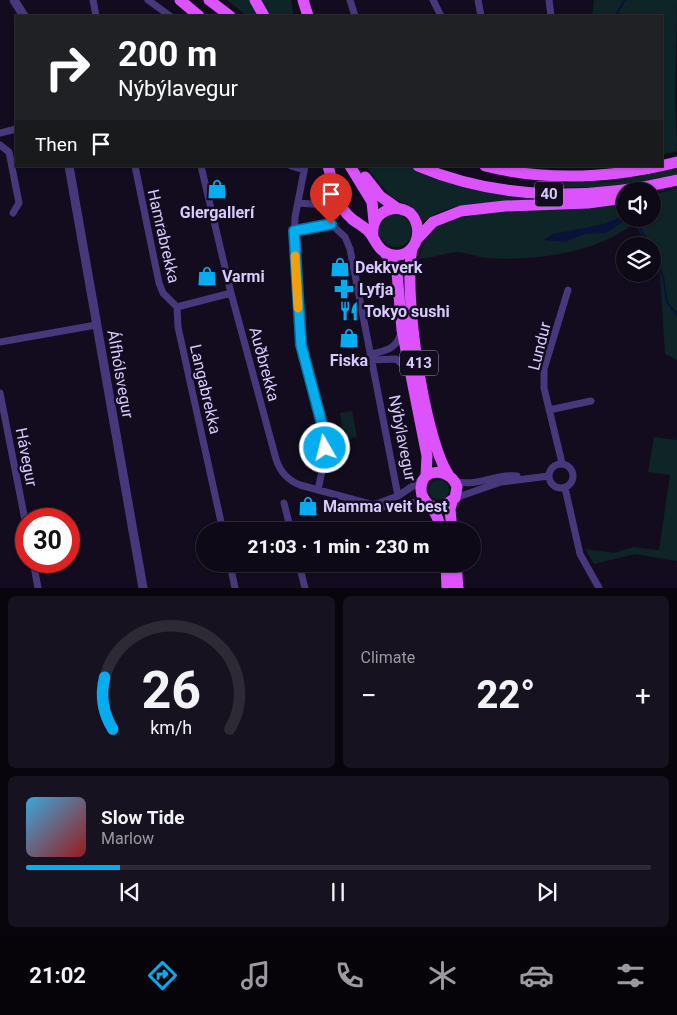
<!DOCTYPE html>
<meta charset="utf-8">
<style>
:root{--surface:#0e0916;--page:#17121f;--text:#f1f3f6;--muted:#9b9aa1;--line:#2e2a35;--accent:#04acf0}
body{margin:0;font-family:Roboto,sans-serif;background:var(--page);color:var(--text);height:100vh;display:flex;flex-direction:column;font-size:19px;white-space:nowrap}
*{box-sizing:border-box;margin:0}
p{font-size:16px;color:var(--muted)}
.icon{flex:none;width:28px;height:28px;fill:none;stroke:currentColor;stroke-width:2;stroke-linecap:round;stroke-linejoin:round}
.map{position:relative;height:588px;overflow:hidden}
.details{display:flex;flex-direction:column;gap:8px;padding:8px;background:#08050c;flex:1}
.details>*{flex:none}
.banner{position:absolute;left:15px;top:15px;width:648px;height:152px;border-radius:0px;box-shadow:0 1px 4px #0004,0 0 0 1px var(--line);background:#202124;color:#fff;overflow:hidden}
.controls{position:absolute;left:616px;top:182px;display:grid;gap:10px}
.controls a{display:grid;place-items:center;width:45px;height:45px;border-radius:50%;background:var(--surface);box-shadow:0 1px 4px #0004,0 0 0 1px var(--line);font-size:25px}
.speed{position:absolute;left:15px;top:508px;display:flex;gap:10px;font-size:25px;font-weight:700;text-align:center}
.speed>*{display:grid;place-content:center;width:65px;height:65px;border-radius:50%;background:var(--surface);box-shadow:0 1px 4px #0004,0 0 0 1px var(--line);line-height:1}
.speed .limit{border:8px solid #d22;background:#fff;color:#111}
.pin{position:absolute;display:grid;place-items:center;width:42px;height:42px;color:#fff;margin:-51px -21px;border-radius:50% 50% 50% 0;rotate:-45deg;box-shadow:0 0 5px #0007}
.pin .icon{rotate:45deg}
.me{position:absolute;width:55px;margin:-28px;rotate:352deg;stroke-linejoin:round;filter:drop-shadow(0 0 4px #0008)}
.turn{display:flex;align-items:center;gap:18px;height:105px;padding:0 20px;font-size:22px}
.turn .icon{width:65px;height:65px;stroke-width:2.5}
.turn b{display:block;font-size:35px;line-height:42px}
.then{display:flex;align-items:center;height:48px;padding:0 20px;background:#0003;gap:10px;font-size:19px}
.big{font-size:38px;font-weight:800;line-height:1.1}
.details .card{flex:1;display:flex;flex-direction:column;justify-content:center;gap:8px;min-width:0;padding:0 18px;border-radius:8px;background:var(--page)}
.details .dial{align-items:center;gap:0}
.dial svg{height:130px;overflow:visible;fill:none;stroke:var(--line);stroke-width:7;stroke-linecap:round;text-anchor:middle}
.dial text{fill:var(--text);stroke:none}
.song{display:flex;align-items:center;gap:15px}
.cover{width:60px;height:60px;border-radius:8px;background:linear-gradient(135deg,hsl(200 70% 55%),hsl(0 70% 35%))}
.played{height:5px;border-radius:2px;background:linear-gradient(90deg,var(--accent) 15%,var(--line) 15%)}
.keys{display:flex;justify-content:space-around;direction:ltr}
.heat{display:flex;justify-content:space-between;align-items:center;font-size:28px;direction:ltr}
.details .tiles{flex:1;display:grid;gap:8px;grid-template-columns:1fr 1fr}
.card:last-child{grid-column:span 2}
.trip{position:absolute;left:196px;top:522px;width:285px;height:50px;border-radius:25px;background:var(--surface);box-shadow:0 1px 4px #0004,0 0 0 1px var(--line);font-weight:800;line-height:50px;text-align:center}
.tab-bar{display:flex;height:80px;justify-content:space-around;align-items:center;background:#060409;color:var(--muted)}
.tab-bar .icon{width:35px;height:35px}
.tab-bar .active{color:var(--accent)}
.tab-bar b{font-size:22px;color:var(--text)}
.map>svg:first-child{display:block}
</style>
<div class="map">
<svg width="677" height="588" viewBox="0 0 677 588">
<rect width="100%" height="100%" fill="#120c1e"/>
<path fill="#0f2427" d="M227,0h24l9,16h-13z
M258,0h33l3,16h-27z
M594,0h83l-2,97 2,54 -16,4v-139h-69z
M366,166h42l56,22 64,11 1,3c-33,2 -79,-3 -105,20l-12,-15 -21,-10z
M677,169v5c-47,12 -95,16 -143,12l-2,-3 84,-1z
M677,188v172l-12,-6 -5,-81 -7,-16 -1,-11h-5l-12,-23c-41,31 -99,38 -149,35 -10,-1 -21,-7 -30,-6 -13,2 -25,6 -38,7 4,-10 7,-20 15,-27 27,-27 151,-27 192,-30v17h27l1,-24z
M380 231a16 16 0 1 1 32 0a16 16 0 1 1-32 0Z
M352,411l5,26 -13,3 -4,-27z
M654,437l23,3v121l-42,-7 -41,10 -9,-15 29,4 19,-6 26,3 11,-75 -22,-3z
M429 490a10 10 0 1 1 20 0a10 10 0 1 1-20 0Z"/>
<path fill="#091239" d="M625,215l-2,7 -17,11 -21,1 -20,8 -22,-2 10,-6 51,-10z"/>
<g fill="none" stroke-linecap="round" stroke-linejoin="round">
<path stroke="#091239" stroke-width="2" d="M615,16l10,-16
M635,219l15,27
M652,250l11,26 4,26 10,13"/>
<path stroke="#47387c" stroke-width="7" d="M93,0l3,16
M148,0l22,16
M350,0l5,16
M433,0l8,16
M478,0l3,16
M549,0l2,16
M0,133l16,-4
M0,145l9,7 10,51 -6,10
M135,166l24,117 4,10 14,14
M201,166l30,127 45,166c4,13 11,21 24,26l81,22 36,-5 9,1
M291,166l13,4
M305,166l-10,51 -1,36 7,92 24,94v17l-7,34
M298,203l28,2 17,5
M294,231l37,-7 14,13 5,12 48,247
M177,307l1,20 45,204
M177,307l54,-14
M0,342l96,-17
M370,354c16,-3 27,-5 31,-22
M371,360l25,-1 13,11
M0,393l26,132
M549,410l42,-9
M562,463l-18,-75v-19l24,-79
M549 476a12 12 0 1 1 24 0a12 12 0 1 1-24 0Z
M455,481c20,7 41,-8 62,-5
M565,488l15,66 19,34
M455,498l46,-16 48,-6
M284,503l7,28
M373,505l25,-9 25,-17
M33,561l5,27
M230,564l5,24
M299,564l6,24"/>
<path stroke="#47387c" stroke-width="9" d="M14,0l10,16
M69,166l74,422"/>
<path stroke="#dc52fc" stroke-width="11" d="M180,0l19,16
M209,0l21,16
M255,0l9,16
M303,0l5,16
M328,166c5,17 8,40 23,52 5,5 13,8 18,14 7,8 8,18 20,22 25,8 38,-24 21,-41 -19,-12 -40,2 -37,24
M350,166l22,36 2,20
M418,166c82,35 174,34 259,14
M485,166c64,16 128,12 192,-4
M365,177l15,19 17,12
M418,238l15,-16 28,-11 44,-5 83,-3 37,-5
M412,249c-9,44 12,188 36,225
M385,253l7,7 5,13 5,57 25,126 -1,20
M430,506l12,1 13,-9 2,-11c-6,-20 -37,-20 -36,3 0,10 9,15 14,23 3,5 5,12 7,18
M452,531l-2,-22 2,-7
M446,564l1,24
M456,564l2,24"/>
</g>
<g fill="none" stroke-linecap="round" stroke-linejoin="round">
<defs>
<path id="route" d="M325,448l-1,-16 -23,-87 -7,-114 37,-7"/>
</defs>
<use href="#route" stroke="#03709c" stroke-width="12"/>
<use href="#route" stroke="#04acf0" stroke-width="9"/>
<path stroke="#f59e0b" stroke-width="9" d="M295,256l3,52"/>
</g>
<defs>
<symbol id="shop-bare" viewBox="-9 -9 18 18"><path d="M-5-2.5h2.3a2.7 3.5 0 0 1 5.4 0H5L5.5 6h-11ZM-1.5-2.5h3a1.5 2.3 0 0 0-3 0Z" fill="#04acf0" stroke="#120c1e" stroke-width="2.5" paint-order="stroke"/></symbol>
<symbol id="pharmacy-bare" viewBox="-9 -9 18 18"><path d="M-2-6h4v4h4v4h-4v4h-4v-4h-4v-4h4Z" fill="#04acf0" stroke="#120c1e" stroke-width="2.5" paint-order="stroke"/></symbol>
<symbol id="restaurant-bare" viewBox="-9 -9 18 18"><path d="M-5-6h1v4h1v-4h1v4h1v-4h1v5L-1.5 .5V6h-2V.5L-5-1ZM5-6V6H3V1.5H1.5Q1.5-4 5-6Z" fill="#04acf0" stroke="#120c1e" stroke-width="2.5" paint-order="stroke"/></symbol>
</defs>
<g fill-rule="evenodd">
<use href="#shop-bare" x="203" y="175" width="28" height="28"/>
<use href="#shop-bare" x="326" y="253" width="28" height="28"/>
<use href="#shop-bare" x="193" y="262" width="28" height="28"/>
<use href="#pharmacy-bare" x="330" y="275" width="28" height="28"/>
<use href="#restaurant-bare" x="335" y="297" width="28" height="28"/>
<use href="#shop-bare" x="335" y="324" width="28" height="28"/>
<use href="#shop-bare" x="294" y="492" width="28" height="28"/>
</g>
<g text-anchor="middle" stroke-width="5" stroke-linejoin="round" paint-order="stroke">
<g fill="#120c1e" stroke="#9d91bb" stroke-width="1">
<rect x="535" y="181.5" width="28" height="25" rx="4"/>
<rect x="400" y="350.5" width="38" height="25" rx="4"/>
</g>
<g font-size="15" font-weight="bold" fill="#d9cafe">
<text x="549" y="199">40</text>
<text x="419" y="368">413</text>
</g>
<g font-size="16" font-weight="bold" fill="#d9cafe" stroke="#120c1e" text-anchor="start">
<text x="217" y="218" text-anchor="middle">Glergallerí</text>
<text x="355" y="273">Dekkverk</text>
<text x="222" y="282">Varmi</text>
<text x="359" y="295">Lyfja</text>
<text x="364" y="317">Tokyo sushi</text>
<text x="349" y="366" text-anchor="middle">Fiska</text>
<text x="323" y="512">Mamma veit best</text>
</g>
<g font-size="16" fill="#d9cafe" stroke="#120c1e">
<text transform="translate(164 236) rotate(77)" y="6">Hamrabrekka</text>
<text transform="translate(539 346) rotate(-76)" y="6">Lundur</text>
<text transform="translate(265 364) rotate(75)" y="6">Auðbrekka</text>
<text transform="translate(121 374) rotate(80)" y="6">Álfhólsvegur</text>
<text transform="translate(206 389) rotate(77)" y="6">Langabrekka</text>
<text transform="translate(403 438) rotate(79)" y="6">Nýbýlavegur</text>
<text transform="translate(27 457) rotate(79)" y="6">Hávegur</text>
</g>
</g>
</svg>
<div class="controls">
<a><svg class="icon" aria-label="sound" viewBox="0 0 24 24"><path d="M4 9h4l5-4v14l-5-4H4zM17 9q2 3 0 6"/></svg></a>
<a><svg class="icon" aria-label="layers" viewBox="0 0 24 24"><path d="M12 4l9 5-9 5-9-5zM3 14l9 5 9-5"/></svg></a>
</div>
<div class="speed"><div class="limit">30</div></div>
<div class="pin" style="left:331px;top:224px;background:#d93025"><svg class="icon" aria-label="arrive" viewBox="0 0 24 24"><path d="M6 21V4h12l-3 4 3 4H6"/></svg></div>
<svg class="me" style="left:325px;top:448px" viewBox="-20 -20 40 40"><circle r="17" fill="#04acf0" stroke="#fff" stroke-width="3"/><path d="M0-11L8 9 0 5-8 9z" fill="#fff"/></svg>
<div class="trip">21:03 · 1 min · 230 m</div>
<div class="banner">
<div class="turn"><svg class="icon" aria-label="right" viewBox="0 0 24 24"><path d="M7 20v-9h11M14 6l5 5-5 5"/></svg><div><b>200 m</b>Nýbýlavegur</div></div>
<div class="then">Then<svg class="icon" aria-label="arrive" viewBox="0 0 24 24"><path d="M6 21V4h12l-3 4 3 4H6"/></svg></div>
</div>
</div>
<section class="details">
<div class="tiles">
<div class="card dial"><svg viewBox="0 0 100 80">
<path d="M14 69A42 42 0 1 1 86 69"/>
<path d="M14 69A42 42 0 0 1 9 37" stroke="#04acf0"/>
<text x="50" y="56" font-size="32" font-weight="700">26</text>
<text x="50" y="72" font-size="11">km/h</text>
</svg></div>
<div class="card"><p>Climate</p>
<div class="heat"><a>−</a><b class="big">22°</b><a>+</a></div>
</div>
<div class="card">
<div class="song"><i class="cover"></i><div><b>Slow Tide</b><p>Marlow</p></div></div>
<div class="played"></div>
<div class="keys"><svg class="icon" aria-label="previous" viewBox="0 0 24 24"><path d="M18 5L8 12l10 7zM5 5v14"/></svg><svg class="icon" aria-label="pause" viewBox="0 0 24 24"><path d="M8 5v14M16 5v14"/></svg><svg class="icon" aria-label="next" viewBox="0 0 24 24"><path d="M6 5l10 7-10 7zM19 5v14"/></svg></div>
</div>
</div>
</section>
<nav class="tab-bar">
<b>21:02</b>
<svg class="icon active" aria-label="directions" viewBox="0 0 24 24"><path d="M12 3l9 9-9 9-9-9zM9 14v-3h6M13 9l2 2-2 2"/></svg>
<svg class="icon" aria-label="music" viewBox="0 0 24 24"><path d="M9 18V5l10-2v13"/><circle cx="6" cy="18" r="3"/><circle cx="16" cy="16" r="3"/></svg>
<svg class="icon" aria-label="phone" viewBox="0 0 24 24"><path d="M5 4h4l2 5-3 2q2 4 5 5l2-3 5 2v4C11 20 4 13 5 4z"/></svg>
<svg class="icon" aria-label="climate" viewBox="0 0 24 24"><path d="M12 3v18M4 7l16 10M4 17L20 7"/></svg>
<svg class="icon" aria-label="car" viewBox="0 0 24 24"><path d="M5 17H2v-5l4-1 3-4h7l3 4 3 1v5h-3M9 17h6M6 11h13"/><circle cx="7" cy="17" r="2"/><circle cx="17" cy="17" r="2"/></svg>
<svg class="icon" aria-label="filters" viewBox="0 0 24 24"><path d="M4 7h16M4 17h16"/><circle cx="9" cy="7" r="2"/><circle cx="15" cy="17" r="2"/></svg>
</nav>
